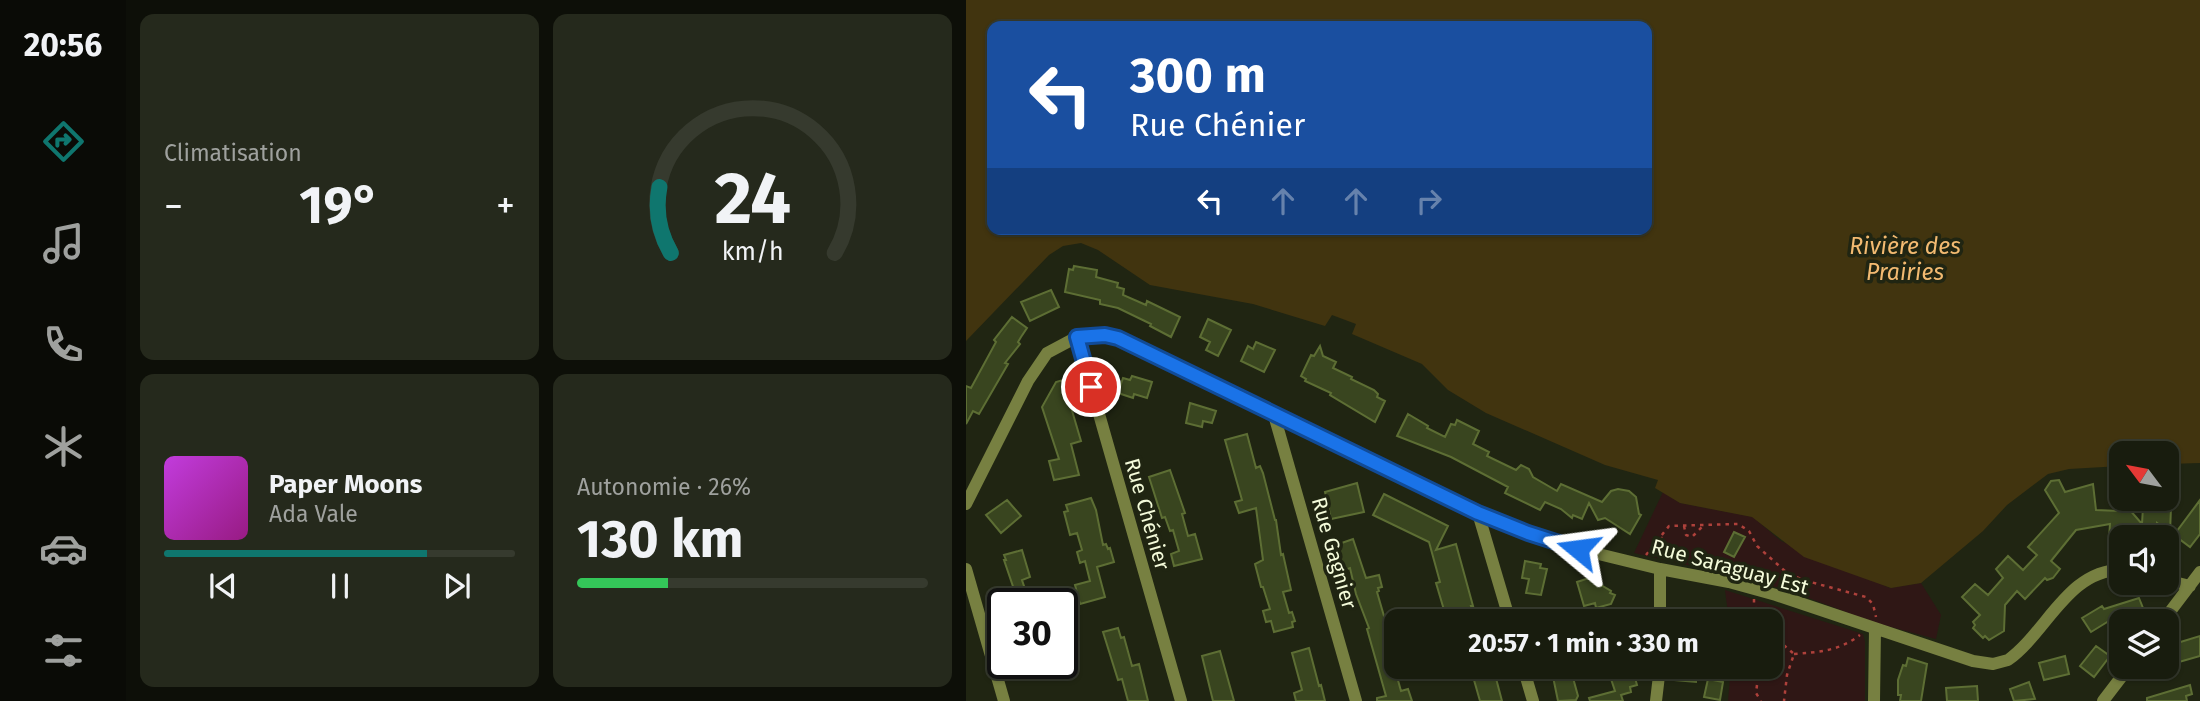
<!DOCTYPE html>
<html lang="fr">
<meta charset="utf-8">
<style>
:root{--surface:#181c0e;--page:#25291c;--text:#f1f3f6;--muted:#9fa19e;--line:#363a2e;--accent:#0f766e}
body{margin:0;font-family:"Fira Sans",sans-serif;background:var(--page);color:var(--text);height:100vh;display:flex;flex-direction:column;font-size:26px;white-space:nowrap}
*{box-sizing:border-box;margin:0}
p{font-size:23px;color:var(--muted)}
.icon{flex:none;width:38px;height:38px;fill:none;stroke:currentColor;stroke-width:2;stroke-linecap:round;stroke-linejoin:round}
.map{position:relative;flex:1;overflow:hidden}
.sheet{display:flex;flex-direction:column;gap:14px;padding:14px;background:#0d0f08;width:840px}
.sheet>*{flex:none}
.hud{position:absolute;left:21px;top:21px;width:665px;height:214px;border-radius:14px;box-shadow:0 2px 5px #0004,0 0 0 2px var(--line);background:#1a4fa0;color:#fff;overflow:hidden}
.needle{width:46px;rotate:302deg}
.fabs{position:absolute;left:1143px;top:441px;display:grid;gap:14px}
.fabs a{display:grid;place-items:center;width:70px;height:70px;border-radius:14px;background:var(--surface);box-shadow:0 2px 5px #0004,0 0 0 2px var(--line);font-size:35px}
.speed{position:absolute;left:21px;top:588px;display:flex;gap:14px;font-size:35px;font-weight:700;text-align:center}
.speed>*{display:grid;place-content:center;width:91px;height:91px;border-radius:50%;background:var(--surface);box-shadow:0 2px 5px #0004,0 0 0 2px var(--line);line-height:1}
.speed .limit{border:4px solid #111;border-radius:10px;background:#fff;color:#111}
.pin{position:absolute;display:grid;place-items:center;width:60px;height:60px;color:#fff;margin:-30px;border:4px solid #fff;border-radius:50%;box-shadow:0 2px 7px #0007}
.me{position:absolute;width:77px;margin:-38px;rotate:286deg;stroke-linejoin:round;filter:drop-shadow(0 0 5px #0008)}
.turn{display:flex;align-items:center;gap:24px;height:147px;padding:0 28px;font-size:32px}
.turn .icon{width:91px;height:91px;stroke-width:2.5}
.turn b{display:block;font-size:49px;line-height:60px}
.lanes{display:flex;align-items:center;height:66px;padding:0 28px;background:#0003;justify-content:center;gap:35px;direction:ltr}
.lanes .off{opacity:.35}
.big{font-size:52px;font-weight:700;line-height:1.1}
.sheet .widget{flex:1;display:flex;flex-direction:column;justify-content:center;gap:10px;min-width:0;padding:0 24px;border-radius:14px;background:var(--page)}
.sheet .dial{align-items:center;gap:0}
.dial svg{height:182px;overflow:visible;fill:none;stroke:var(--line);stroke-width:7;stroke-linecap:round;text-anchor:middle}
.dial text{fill:var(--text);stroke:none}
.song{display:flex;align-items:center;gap:21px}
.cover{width:84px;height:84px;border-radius:10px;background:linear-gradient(135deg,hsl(290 70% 55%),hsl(310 70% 35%))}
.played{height:7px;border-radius:4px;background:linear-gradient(90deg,var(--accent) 75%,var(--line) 75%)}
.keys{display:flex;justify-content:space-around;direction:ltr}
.heat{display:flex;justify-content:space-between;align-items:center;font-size:38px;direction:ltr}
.charge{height:10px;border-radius:5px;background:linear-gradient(90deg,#34c759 26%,var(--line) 0)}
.sheet .tiles{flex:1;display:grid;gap:14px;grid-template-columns:repeat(2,1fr)}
.trip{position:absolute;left:418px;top:609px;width:399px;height:70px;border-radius:14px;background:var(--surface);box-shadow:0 2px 5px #0004,0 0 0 2px var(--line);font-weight:700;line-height:70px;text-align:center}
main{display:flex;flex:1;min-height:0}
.tabs{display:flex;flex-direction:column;width:126px;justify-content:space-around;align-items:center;background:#0a0b06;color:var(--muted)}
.tabs .icon{width:49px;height:49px}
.tabs .on{color:var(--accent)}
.tabs b{font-size:32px;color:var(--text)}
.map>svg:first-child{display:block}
</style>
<main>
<nav class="tabs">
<b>20:56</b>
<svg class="icon on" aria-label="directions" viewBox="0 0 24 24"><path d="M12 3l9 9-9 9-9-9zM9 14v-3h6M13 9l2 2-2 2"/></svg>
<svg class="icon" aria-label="music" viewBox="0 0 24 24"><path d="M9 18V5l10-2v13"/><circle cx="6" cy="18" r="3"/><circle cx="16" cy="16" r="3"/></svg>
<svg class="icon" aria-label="phone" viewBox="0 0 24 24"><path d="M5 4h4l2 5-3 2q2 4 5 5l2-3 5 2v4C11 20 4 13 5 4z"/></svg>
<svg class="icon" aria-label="climate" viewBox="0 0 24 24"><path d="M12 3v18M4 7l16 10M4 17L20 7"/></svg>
<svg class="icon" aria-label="car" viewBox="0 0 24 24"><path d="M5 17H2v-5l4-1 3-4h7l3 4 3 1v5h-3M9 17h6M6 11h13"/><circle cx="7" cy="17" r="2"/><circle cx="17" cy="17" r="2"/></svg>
<svg class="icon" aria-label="filters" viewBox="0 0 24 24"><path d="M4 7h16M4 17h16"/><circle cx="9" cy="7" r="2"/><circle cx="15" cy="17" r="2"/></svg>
</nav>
<section class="sheet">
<div class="tiles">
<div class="widget"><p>Climatisation</p>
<div class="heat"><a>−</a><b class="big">19°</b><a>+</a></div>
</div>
<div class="widget dial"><svg viewBox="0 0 100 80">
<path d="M14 69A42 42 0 1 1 86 69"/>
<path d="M14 69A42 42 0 0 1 9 40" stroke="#0f766e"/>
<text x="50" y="56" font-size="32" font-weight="700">24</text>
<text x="50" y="72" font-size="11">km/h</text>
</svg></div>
<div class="widget">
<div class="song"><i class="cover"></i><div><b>Paper Moons</b><p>Ada Vale</p></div></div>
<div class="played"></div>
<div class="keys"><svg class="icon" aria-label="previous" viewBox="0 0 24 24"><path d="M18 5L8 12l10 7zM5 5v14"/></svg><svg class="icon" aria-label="pause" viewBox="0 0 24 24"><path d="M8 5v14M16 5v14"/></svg><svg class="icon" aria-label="next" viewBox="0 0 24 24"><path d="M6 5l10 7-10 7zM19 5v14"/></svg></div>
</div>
<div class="widget"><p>Autonomie · 26%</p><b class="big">130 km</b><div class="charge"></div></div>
</div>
</section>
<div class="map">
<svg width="1234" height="701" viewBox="0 0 1234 701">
<rect width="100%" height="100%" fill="#202512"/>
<path fill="#2f1715" d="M697,492l17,11 73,14 28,24 109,47 31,-5 20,32 -5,24 -64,-17 -79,-30 -48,-14 -111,-25z
M759,590l138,44 2,8v59h-137l3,-34h40v-46h-42z"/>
<path fill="#41340f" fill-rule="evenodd" d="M0,0h1234v463l-33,1 -1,-11h-45v13l-52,3 -21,5 -41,31 -24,26 -62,52 -30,5 -87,-31 -52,-40 -72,-14 -25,-15 3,-8 -53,-15 -119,-52 -38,-23 -26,-26 -70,-30 4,-10 -24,-9 -7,11 -72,-22 -103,-19 -52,-35 -17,-7 -18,3 -14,9 -83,86zM26,26h655v203h-655z"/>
<path fill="#39451f" stroke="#5d6e34" stroke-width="2" d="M108,266l23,4 -1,7 22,6 -1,4 7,2 -1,6 23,10 1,-4 33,16 -9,20 -21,-11 1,-2 -33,-16 -18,-4v-4l-35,-8 4,-23 4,1z
M85,290l8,17 -29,14 -9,-19z
M46,317l15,11 -6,9 -3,5 2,2 -15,19 3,1 -29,50 -6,-3 -7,13v-38l5,2 25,-46 -2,-2z
M242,319l23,11 -13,26 -12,-6 4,-8 -10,-5z
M290,342l19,8 -11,22 -23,-11 7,-15 5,3z
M354,346l3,10 13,6 -3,6 19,9 -1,2 23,11 4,4 -1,3 8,4 -10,21 -45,-27 1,-2 -26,-12 1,-2 -5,-3 10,-21 3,1z
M166,376l20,6 -5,16 -13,-4 -1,4 -15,-5 5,-15 7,2z
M97,380l18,61 -10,3 8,31 -25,5 -5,-19 10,-2 -17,-52 14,-25z
M224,403l26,8 -4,12 -9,-2 -1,6 -16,-4z
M442,414l20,12 -1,2 18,9 6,-13 4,1 2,-5 22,11 -6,13 16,8 -2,4 29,14 5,-5 8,4 4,8 24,14 4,-7 41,18 9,-11 7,-2 11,2 7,6 3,17 2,1 -11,19 -25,-16 -7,2 -9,-17 -7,16 -9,-4 -1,3 -11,-9 -16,-7 -5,8 -35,-17 3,-6 -57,-30 -54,-21z
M281,434l9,34 4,-2 3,7 12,47h1l5,35 2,-1 8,36 -8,2 6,21 3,-1 3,9 -3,1 1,5 -19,5 -3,-11 -5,1 -3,-11 7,-2 -7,-22h-2l-6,-23 8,-4 -7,-52 -17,5 -4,-11 7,-2 -17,-60z
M204,470l15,43 -3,1 6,22 7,-2 7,25 -28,7 -3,-12 8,-3 -6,-21 -3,1 -5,-14 -3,1 -13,-41z
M1093,480l6,12 28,-8 3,26 23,1 3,-3 7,1 13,15 1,-17 3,-2 25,3 -1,24 -13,-9v11l-29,-1 -1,3h-5l-1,3 -12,-1 1,-14 -34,6 -25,31 9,8 -7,9 -6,2 -2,-2 -20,21 -8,-8 -12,14 -1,26 -15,9 -4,-4 -2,2 -10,-10 2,-3 -2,-3 7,-7 -18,-18 13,-13 13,11 15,-17 -7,-9 12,-13 15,14 14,-15 -9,-8 31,-34 -14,-23 6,-9z
M391,483l7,29 -33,7 -6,-27z
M418,494l64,32 -12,24 20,-6 17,62h-2l2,6 -26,8 -11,-37 4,-1 -11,-40 -56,-27z
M125,498l5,12 7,35 3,-1 2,5 2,-1 4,14 -17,5 8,30 -25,7 -5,-19 15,-4 -5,-20 -5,2 -3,-11 5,-2 -5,-17 -7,2 -6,-23 4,-1 -2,-6z
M41,500l14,16 -20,17 -15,-18z
M1234,500v34l-10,13 -16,-12z
M768,532l11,5 -11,20 -10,-5z
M387,539l13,39 13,-3 3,12 -4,1 1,3 -2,1 9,31 10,-3v18l-9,3 14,50 7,-2 4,12h-35v-3l9,-2 -19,-67 2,-1 -13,-34 -6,-26 -8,3 -6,-26z
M56,550l8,27 -8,3 8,24h-11l-15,-44h2l-2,-5z
M559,561l16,3 -1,4 7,1 -6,26 -15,-2 3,-14 -7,-1z
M623,578l22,13 -1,2 5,2 -4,9 -15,4 -1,-5 -11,3 -7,-24z
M1173,598l6,15 -11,5 -16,2 -1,-4 -26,16 -9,-14 20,-12 2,3z
M152,628l3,10 3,-1 8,29 7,-2 9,37h-20l-6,-22 -4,1 -15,-48z
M1234,636v20l-21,6 -5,-18z
M1130,646l14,10 -16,21 -14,-11z
M343,648l10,38 2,-1 4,16h-29l-2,-8 8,-3 -10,-37z
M254,651l14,50h-21l-11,-45z
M1099,656l4,18 -25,6 -5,-17z
M942,658l19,6 -6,37h-21l1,-6h-3v-15l5,-15 3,1z
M502,667h25l9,34h-22l-6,-21h-6l-3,-11z
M585,667h19l8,29 -2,4 -18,1z
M666,667l5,18 -7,2 1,5 -10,3 2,6h-33l-1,-3 26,-7 -6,-18z
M711,667h20l-1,15 -21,-2z
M742,679l15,3 -3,18 -16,-3z
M1063,682l6,17 -21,2 -4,-12z
M1224,685l2,9 -6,2 1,5h-40v-3z
M1011,686l1,15h-31l-1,-13z"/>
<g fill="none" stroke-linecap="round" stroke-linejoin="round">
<path stroke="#ae413b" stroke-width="2.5" stroke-dasharray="3.5 5" stroke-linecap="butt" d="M718,526l2,9 6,2 11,-11
M695,537l8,20
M680,555l23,-29 69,-2 11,7 8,15 29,26 17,8 63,17 7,7 3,13
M814,585l6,-13
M788,599v6l7,16
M805,634l23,20 -7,21 -3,26
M828,654c25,-2 45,-3 66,-19
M791,685l-1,8 5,8"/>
<path stroke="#778041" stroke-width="12" d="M111,337l104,364
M308,415l82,286
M0,504l62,-123 19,-28 30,-16 28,-2 13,3 391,189 69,22 82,20 69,13 47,13 197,66 20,3 15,-4c39,-28 60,-90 113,-90
M512,513l32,108
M0,569l38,132
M694,569v52
M1200,580l24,6
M1197,621l37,-49
M557,667l10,34
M690,701l4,-34
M908,701l1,-72
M1137,701l26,-34"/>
</g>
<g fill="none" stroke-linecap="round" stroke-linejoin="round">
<defs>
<path id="route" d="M125,387l-14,-50 28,-2 13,3 360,175 50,20 50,16"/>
</defs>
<use href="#route" stroke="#114b97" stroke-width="18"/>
<use href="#route" stroke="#1a73e8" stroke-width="12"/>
</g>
<g text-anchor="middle" stroke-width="7" stroke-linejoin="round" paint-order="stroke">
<g font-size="21" fill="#f4fbda" stroke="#202512">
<text transform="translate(181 514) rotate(74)" y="7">Rue Chénier</text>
<text transform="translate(368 553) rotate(74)" y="7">Rue Gagnier</text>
<text transform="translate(764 567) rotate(15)" y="7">Rue Saraguay Est</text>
</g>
<g font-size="23" font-style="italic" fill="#f2ba71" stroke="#202512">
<text x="939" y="254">Rivière des<tspan x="939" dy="26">Prairies</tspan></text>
</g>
</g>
</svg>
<div class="fabs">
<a><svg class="needle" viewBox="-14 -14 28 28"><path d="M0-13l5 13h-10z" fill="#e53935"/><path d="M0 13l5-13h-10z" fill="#9fa19e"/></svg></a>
<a><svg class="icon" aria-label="sound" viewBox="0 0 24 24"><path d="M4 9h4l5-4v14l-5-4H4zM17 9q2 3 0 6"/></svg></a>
<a><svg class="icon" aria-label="layers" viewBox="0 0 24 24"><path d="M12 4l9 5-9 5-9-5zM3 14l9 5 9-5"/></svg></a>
</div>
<div class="speed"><div class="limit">30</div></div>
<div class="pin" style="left:125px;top:387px;background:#d93025"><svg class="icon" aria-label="arrive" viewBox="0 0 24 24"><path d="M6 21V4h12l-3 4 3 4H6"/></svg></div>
<svg class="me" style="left:612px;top:549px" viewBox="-20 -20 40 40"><path d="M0-17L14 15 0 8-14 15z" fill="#1a73e8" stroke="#fff" stroke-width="4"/></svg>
<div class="trip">20:57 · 1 min · 330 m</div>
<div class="hud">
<div class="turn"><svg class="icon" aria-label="left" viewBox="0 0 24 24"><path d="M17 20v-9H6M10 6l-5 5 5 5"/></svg><div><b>300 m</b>Rue Chénier</div></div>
<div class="lanes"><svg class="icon" aria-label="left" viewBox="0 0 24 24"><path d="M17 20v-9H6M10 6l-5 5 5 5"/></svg><svg class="icon off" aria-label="ahead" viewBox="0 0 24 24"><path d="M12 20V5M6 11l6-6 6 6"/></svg><svg class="icon off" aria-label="ahead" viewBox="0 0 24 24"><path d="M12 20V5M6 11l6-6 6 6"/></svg><svg class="icon off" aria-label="right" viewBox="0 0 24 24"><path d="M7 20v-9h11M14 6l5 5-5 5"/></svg></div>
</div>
</div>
</main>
